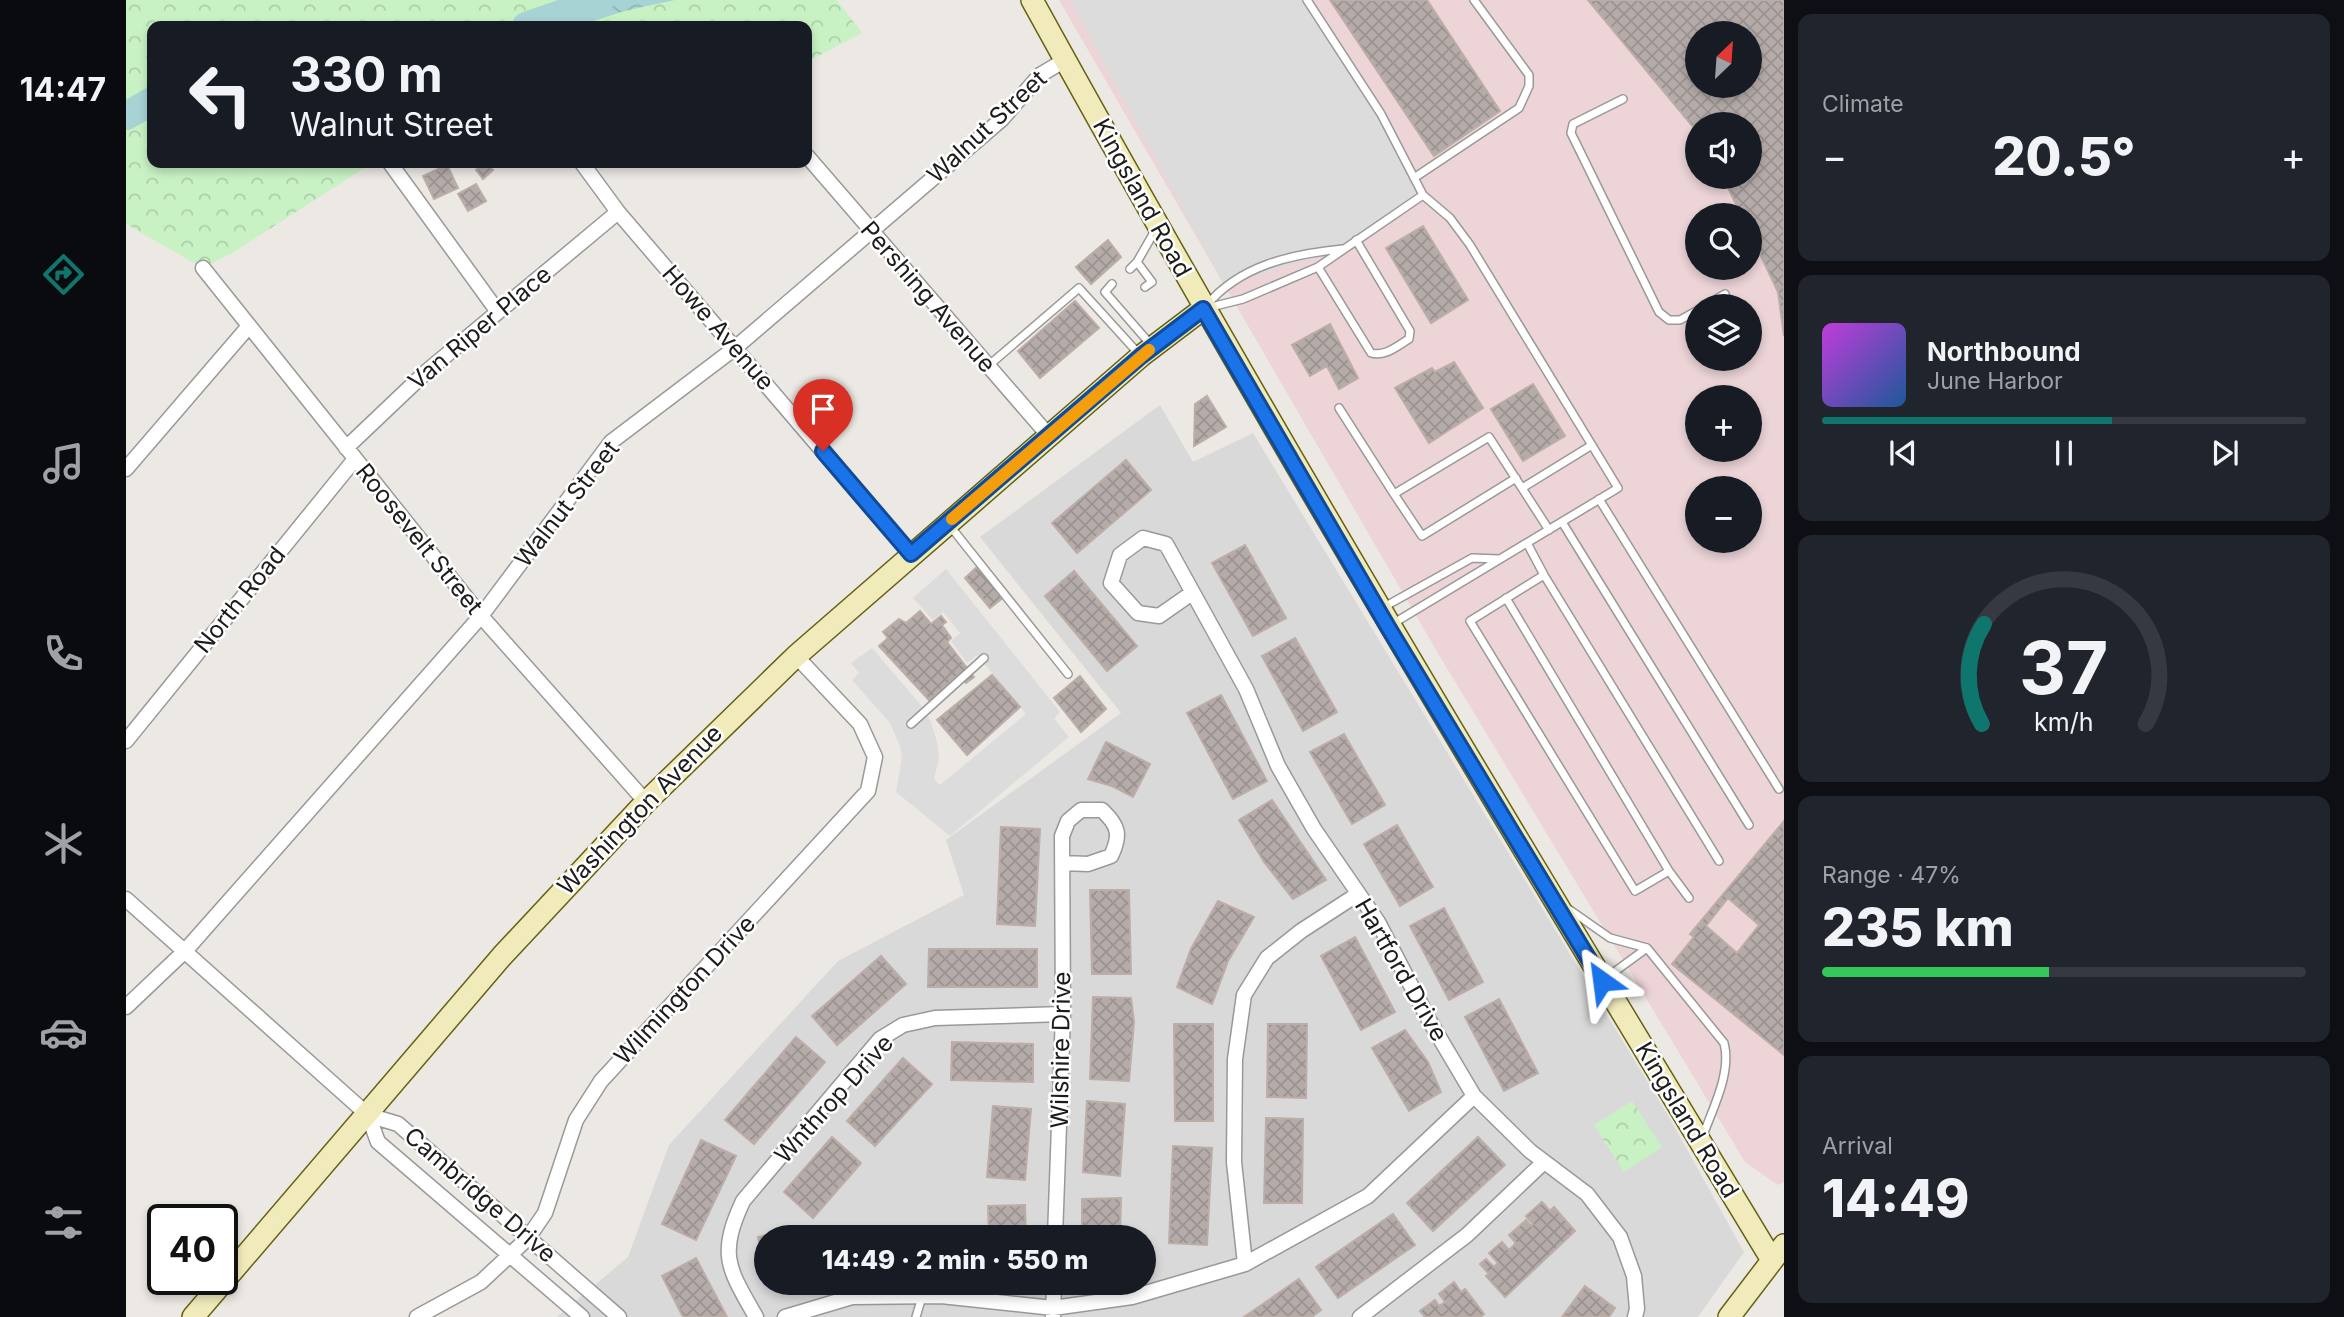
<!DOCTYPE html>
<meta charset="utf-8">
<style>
:root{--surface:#171b24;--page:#20242c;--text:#f1f3f6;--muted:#9ea1a6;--line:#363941;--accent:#0f766e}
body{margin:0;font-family:Inter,sans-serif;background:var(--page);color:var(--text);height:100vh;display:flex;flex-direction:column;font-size:26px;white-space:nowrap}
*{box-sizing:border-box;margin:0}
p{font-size:23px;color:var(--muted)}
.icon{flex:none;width:38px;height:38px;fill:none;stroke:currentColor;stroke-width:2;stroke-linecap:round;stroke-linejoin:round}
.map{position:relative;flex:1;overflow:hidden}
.drawer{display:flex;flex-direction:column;gap:14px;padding:14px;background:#0d0f14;width:560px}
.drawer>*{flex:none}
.hud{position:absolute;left:21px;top:21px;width:665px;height:147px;border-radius:14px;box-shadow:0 4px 10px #0003;background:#171b24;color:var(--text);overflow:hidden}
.needle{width:46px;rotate:25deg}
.fabs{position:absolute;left:1559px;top:21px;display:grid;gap:14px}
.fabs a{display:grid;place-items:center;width:77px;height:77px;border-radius:50%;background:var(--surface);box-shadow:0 4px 10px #0003;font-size:35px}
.speed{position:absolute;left:21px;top:1204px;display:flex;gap:14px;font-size:35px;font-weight:700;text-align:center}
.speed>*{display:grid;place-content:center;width:91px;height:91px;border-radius:50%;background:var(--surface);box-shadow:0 4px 10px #0003;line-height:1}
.speed .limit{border:4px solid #111;border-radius:10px;background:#fff;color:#111}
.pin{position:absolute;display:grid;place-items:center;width:60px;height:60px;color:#fff;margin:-72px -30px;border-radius:50% 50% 50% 0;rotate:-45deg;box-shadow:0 0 7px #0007}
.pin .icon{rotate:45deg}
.me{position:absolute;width:77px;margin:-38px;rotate:329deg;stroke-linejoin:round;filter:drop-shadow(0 0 5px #0008)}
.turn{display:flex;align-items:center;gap:24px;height:147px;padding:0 28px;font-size:32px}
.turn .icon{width:91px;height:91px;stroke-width:2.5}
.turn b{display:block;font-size:49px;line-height:60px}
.big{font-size:52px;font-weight:800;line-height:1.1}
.drawer .card{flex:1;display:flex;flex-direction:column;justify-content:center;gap:10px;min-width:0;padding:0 24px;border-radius:14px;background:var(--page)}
.drawer .dial{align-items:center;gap:0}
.dial svg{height:182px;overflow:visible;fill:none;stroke:var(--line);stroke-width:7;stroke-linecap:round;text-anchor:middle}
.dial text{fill:var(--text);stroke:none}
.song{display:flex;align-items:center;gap:21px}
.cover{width:84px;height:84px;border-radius:10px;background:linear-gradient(135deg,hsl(290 70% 55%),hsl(210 70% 35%))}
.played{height:7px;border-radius:4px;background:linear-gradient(90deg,var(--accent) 60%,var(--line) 60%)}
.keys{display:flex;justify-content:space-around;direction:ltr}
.heat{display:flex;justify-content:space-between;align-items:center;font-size:38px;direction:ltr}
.charge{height:10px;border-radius:5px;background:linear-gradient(90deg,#34c759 47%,var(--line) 0)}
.trip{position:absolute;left:628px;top:1225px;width:402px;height:70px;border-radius:35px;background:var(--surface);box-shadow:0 4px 10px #0003;font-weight:800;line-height:70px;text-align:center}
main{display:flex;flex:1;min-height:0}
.menu{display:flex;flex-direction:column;width:126px;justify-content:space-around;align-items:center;background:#090b0e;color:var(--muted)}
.menu .icon{width:49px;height:49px}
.menu .on{color:var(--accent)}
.menu b{font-size:32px;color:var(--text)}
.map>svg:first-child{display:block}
</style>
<main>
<nav class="menu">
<b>14:47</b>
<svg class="icon on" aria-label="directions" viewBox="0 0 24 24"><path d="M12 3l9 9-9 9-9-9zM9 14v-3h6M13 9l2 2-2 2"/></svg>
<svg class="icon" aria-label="music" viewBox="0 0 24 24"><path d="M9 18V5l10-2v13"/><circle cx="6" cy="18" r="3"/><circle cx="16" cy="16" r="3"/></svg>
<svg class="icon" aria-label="phone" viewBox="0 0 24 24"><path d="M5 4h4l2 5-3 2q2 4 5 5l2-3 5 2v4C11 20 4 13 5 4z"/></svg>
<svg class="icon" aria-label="climate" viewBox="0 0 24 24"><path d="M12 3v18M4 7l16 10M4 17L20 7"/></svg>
<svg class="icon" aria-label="car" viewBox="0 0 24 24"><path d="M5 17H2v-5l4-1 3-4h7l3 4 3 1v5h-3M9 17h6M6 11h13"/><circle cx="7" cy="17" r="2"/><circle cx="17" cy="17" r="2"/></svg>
<svg class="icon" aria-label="filters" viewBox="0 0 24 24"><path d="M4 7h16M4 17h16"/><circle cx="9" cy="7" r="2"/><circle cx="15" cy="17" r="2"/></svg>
</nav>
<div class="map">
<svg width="1658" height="1317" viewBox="0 0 1658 1317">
<defs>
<pattern id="park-crowns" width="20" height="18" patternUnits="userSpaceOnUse" patternTransform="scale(1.75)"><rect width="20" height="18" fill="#c8f2c4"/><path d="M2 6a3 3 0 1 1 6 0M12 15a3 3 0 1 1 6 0" fill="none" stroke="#abcfa8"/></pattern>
<pattern id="water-waves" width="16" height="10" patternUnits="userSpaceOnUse" patternTransform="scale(1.75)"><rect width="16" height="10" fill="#a8d3d5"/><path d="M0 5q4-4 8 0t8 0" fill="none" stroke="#90b5b6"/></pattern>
<pattern id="building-cross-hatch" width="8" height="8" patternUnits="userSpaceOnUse" patternTransform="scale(1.75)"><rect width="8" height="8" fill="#b5aca9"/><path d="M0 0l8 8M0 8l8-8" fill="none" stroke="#9b9391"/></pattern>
</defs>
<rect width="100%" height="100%" fill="#ece8e3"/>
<path fill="#dad9d9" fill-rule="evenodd" d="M1034,405l33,57 60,-29 416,684 75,135 -46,65h-1141l71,-60 41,-112 169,-184 126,-66 -18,-55 175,-127 -141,-176zM640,1237h378v46h-378z"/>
<path fill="#ecd4d7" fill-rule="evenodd" d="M933,0h725v1182l-6,3 -33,-23 -306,-507zM1572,33h52v53h-52zM1572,124h52v53h-52zM1572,215h52v53h-52zM1572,306h52v53h-52zM1572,397h52v53h-52zM1572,488h52v53h-52z"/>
<path fill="url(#park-crowns)" d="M0,0h711l25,33 -55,29v-36h-655v137h220l-138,89 -31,16 -77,-44z
M1506,1101l30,46 -38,25 -30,-47z"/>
<path fill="#dcdcdc" d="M944,0h237l54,81 62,114 -80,54 -119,36z
M820,569l114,143 -6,7 15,18 -119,99 -54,-44 6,-34 -2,-12 -10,-23 -38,-43 7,-7 -8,-10 21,-15 48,56 11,18 6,20 2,17 -5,20 6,6 86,-71 -49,-59 -10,8 -16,-22 9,-8 -17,-21 -10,8 -20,-22z"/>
<path fill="url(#water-waves)" d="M433,0h116l-51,11 -45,15h-39l6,-19z"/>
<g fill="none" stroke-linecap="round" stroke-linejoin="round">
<path stroke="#a8d3d5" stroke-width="28" d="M400,26l74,-26
M0,116l26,-15"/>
</g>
<path fill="url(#building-cross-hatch)" stroke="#bcada7" stroke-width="2" fill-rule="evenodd" d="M1204,0h97l73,111 -66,45z
M1462,0h196v336l-6,-44 -28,-59v-18h-9l-18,-38h27v-53h-52v9zM1572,33h52v53h-52z
M359,163l8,7 -10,9 -7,-9z
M321,165l11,23 -24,11 -11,-23z
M350,184l10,17 -18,10 -10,-17z
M1297,226l45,74 -37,23 -45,-75z
M982,240l13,17 -30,27 -15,-17z
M949,301l24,27 -59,50 -22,-27z
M1204,324l28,54 -19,11 -12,-23 -17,10 -18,-31z
M1328,362l29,46 -54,35 -34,-55 37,-20 3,4z
M1407,384l32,52 -42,25 -32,-52z
M1081,396l19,31 -32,19 1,-42z
M1000,460l25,30 -74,63 -25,-30z
M1119,545l41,73 -33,18 -41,-73z
M853,565l26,31 -15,12 -25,-30z
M948,571l63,75 -30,25 -62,-75z
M794,611l11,13 10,-8 5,6 -4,3 9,13 -4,4 27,35 -8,6 -8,-8 -29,25 -50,-54 9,-8 -5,-6 16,-13 7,4z
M1169,638l42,74 -34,19 -41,-75z
M866,675l28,32 -53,48 -30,-35z
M954,676l26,33 -25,23 -27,-34z
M1095,695l46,86 -34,18 -46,-86z
M1218,734l41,71 -33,19 -42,-72z
M980,742l44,22 -17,33 -21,-11 -24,-7z
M1146,800l54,80 -33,19 -29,-37 -25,-42z
M1658,821v234l-112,-91 22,-27 -4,-3z
M1271,825l36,62 -33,19 -36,-62z
M875,827l39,2 -5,97 -38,-2z
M964,890h39l2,84h-39z
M1602,898l31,27 -22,28 -31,-27z
M1092,901l36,16 -26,44 -16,43 -35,-17 14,-38z
M1318,908l39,74 -34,18 -39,-74z
M1229,937l40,75 -34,18 -40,-74z
M803,949h108v38h-109z
M755,956l25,28 -69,61 -25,-29z
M967,997l38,1 3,24 -5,59 -39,-2z
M1373,999l39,74 -34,18 -39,-74z
M1048,1024h39v97h-38z
M1142,1024h39l-1,74 -39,-1z
M1279,1030l23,32 13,30 -32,19 -37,-63z
M670,1037l29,25 -71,82 -29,-24z
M826,1042l81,2v38l-82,-2z
M777,1058l29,26 -57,62 -28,-25z
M961,1101l38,3 -5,72 -37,-4z
M867,1106l38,3 -6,71 -38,-3z
M1140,1118l37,1 -1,84h-38z
M706,1137l29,26 -48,55 -29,-26z
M1352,1137l27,28 -72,66 -26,-28z
M575,1140l35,16 -40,84 -34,-16z
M1047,1146l39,2 -5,97 -38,-2z
M995,1198l-1,39h-38v-38z
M1416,1202l8,9 4,-4 21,24 -70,66 -19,-21 3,-2 -9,-10 6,-5 8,8 4,-4 -9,-10 13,-11 7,8 7,-7 -7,-8 17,-15 5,6 2,-2 -7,-8z
M899,1205l1,32h-37l-1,-31z
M1267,1214l22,31 -77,53 -22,-31z
M669,1229l2,8h-31v34l-8,-34z
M570,1258l31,59h-44l-21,-41z
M1173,1279l22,31 -9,7h-68z
M1328,1282l7,10 4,-3 19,25 -3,3h-56l-5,-6 15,-11 4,6 6,-4 -6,-8z
M1459,1286l30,22 -6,9h-47z"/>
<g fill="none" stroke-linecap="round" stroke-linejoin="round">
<defs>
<path id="lane" d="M1181,0l74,114 42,81 27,23 20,27 148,243 -224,135
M1497,99l-50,25 -2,9 88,179 10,8h11l18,-10
M1288,178l105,-70 10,-22v-11l-55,-75
M1011,262l15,20 -7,5
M1192,267l53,86c14,4 26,-7 38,-14l1,-8 -54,-91
M1004,269l7,-7 19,-33
M986,284l-7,8 47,54
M1080,306c34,-41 86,-52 137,-57
M1578,306l21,-12
M1081,308l36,-9 75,-32 105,-72
M862,366l91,-78 59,65
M1213,408l55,86 95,-57 60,93
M1396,488l70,-43
M1268,494l28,42 94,-58
M1473,499l180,290
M1436,522l187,303
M824,526l118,148
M1401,543l17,32
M1380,598l163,273
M1258,607l88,-49 27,1
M785,724l73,-66
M1563,898l-20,-27 -34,20 -165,-270 74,-46 175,286
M1444,910l40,28 37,10 77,95c8,30 -12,67 -22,95
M1480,978l41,-30
M790,1317l6,-20"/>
<path id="street" d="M681,156l242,280
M264,163l108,149
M456,163l36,49 293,342
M77,268l278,348 165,186
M220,448l80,-76 192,-160
M0,469l123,-143
M1066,593l-33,23 -21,-3 -27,-30 9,-28 23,-17 23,6 80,145 32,77 36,63 64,93 51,98 45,76 56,55 57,43 33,43 14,39 3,33 -2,8
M0,741l229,-282
M0,899l242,216 10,27 204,175
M0,1007l59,-56 296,-335 130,-174 124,-94 267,-229 38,-44 25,-15
M242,1115l30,9 221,193
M929,1237l8,-223 -1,-178 6,-15 13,-11h21c17,16 19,25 9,46l-23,8 -26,-1
M1119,1264l-11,-102 1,-103 9,-64 23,-37 34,-27 57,-37
M927,1316l1,-33
M291,1317l64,-35 47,-44 17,-25 31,-93 25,-39 267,-290 7,-34 -15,-33 -64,-68
M630,1317c-28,-49 -38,-62 -13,-116l137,-162 23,-14 32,-7 128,-4
M659,1317l67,-20 89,-1 112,12 79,-11 113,-33 123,-68 106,-100
M1234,1317l107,-82 77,-73"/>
<path id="secondary" d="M906,0c235,427 487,843 740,1260
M67,1317l309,-361 144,-154 150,-146 345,-300 62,-47
M1603,1317l55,-72"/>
</defs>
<use href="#lane" stroke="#999" stroke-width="10"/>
<use href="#street" stroke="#999" stroke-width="17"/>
<use href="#secondary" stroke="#656111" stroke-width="24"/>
<use href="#lane" stroke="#fff" stroke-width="7"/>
<use href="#street" stroke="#fff" stroke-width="14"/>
<use href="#secondary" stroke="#f1ebbc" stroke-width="21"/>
</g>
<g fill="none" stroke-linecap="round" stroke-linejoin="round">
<defs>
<path id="route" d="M697,451l88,103 230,-198 62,-47 185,318 214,354"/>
</defs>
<use href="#route" stroke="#114b97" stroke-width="18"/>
<use href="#route" stroke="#1a73e8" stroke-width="12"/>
<path stroke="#f59e0b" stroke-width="12" d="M826,519l197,-169"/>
</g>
<g text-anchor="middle" stroke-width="5" stroke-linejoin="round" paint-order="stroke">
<g font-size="24" fill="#1c1c1c" stroke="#fff">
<text transform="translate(861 127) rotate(-43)" y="8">Walnut Street</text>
<text transform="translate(1016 198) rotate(61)" y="8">Kingsland Road</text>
<text transform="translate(802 297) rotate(49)" y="8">Pershing Avenue</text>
<text transform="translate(354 328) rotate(-40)" y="8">Van Riper Place</text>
<text transform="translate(592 328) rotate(49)" y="8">Howe Avenue</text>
<text transform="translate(441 504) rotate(-52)" y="8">Walnut Street</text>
<text transform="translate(293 539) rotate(51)" y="8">Roosevelt Street</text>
<text transform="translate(114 600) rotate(-51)" y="8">North Road</text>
<text transform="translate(514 810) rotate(-46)" y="8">Washington Avenue</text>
<text transform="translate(1275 970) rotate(60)" y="8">Hartford Drive</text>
<text transform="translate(559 990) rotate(-47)" y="8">Wilmington Drive</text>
<text transform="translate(935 1050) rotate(-89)" y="8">Wilshire Drive</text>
<text transform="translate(708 1099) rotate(-48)" y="8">Wnthrop Drive</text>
<text transform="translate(1561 1120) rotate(59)" y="8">Kingsland Road</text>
<text transform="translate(354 1195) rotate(41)" y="8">Cambridge Drive</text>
</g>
</g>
</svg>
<div class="fabs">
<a><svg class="needle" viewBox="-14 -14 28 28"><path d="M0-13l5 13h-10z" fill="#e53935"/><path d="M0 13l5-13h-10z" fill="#9ea1a6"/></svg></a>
<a><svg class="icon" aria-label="sound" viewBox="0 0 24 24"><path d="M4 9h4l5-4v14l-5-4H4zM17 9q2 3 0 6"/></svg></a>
<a><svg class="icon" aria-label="search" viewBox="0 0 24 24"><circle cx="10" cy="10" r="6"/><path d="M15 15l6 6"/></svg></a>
<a><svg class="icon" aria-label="layers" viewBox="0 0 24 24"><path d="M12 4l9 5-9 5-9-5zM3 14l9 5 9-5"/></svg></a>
<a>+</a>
<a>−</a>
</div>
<div class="speed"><div class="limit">40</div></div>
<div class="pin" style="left:697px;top:451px;background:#d93025"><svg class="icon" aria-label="arrive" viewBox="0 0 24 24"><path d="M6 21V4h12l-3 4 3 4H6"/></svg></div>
<svg class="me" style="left:1476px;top:981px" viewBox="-20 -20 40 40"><path d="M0-17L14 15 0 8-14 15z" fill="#1a73e8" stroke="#fff" stroke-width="4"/></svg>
<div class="trip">14:49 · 2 min · 550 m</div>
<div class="hud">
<div class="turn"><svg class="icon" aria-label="left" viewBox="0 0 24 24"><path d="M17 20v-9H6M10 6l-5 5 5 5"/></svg><div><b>330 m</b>Walnut Street</div></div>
</div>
</div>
<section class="drawer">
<div class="card"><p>Climate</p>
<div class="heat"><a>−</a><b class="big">20.5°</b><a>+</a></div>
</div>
<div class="card">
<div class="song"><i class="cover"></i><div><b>Northbound</b><p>June Harbor</p></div></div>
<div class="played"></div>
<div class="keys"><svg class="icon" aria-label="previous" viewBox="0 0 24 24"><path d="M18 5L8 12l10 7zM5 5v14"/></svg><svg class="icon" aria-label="pause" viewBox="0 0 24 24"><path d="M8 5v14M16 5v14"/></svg><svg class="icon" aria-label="next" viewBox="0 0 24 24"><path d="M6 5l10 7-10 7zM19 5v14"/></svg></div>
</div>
<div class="card dial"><svg viewBox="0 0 100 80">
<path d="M14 69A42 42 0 1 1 86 69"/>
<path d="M14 69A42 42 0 0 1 15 25" stroke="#0f766e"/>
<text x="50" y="56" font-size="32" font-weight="700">37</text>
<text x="50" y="72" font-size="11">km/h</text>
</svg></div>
<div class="card"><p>Range · 47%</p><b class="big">235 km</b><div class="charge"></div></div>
<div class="card"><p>Arrival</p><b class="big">14:49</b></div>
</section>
</main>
